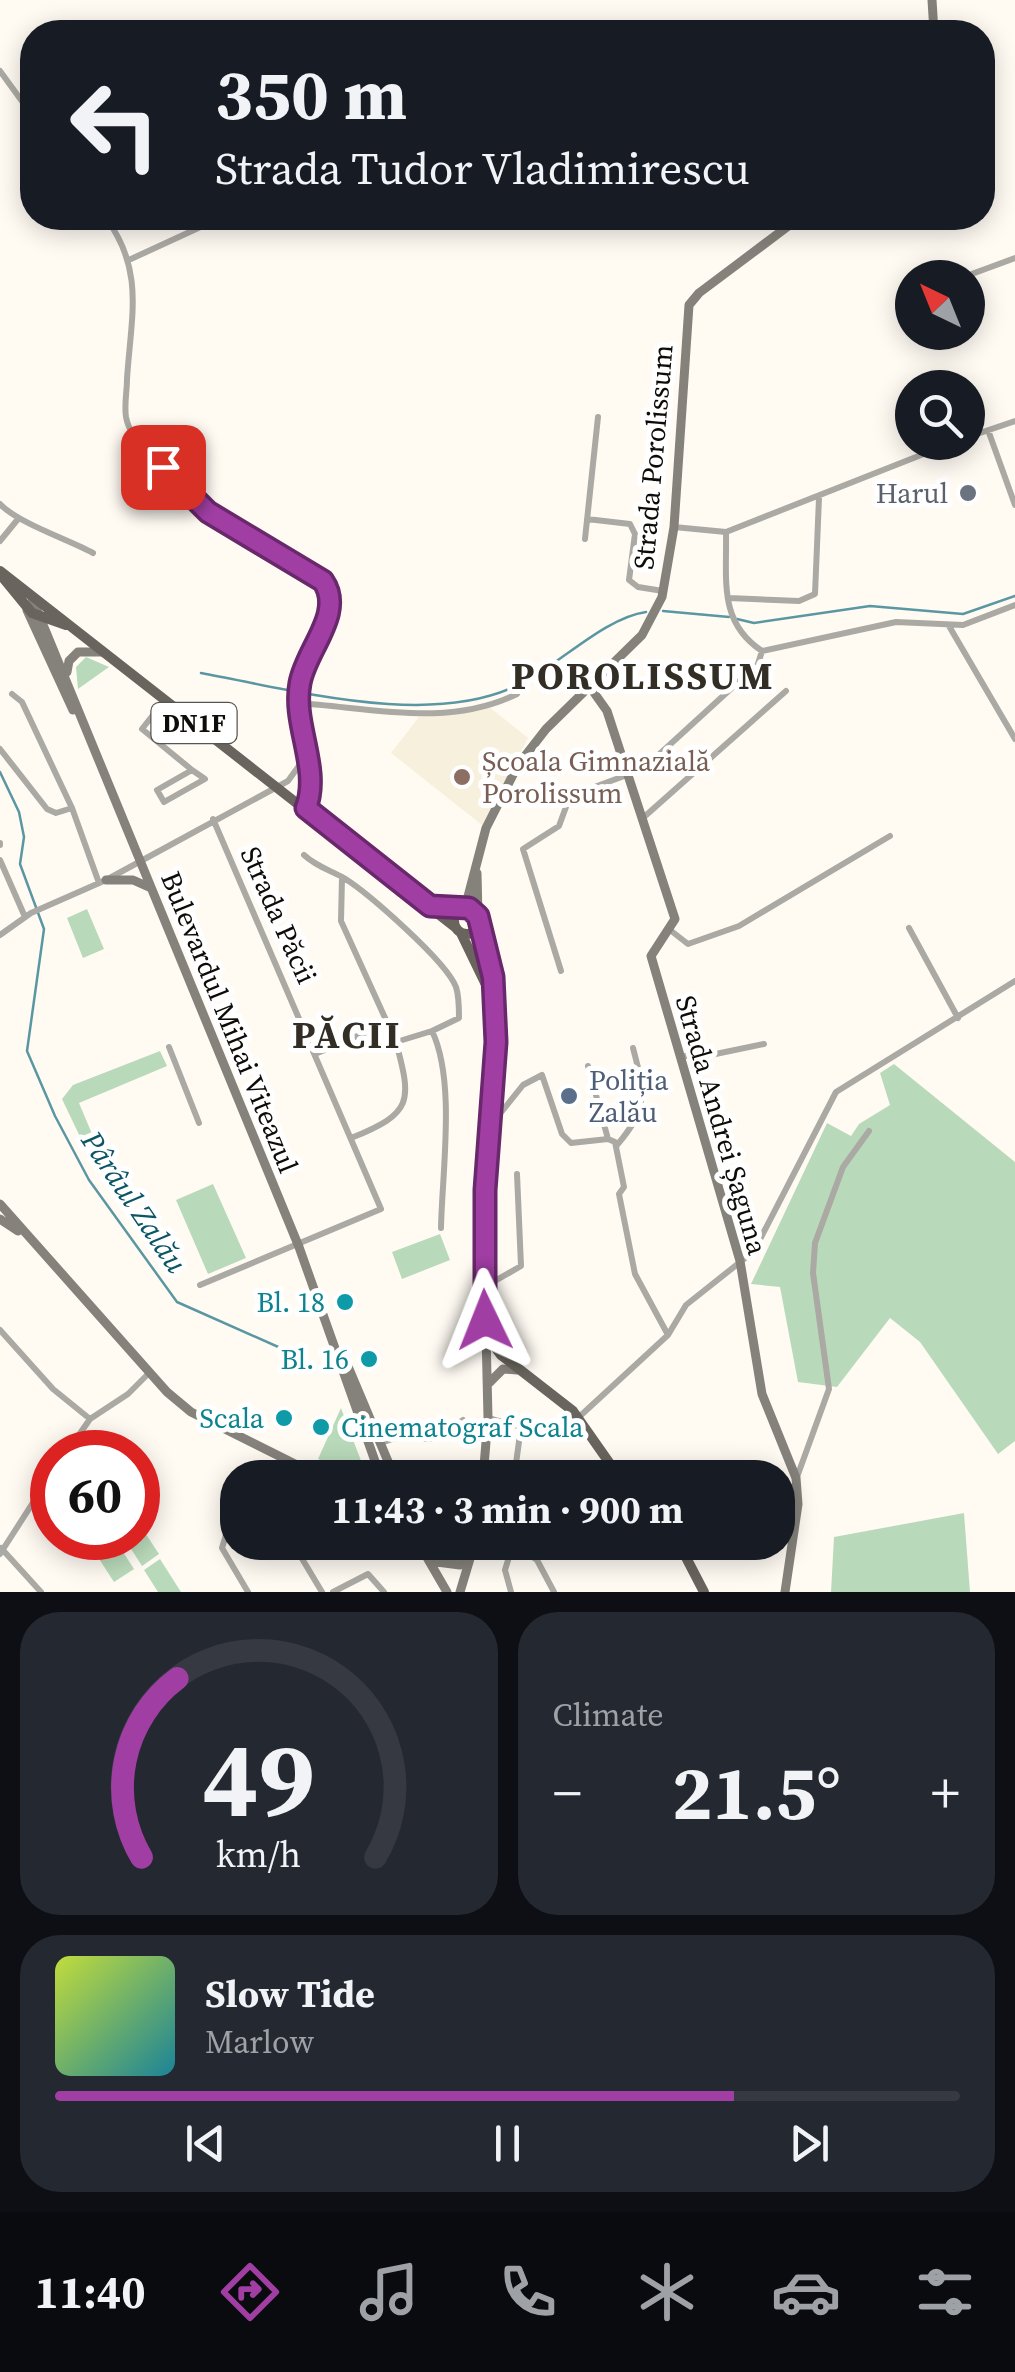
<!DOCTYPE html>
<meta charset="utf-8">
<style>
:root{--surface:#171b24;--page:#242831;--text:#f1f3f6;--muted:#9ea1a6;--line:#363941;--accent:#a13ea4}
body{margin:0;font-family:"Source Serif 4",serif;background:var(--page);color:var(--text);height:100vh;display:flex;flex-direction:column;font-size:38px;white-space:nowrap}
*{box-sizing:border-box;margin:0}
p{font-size:32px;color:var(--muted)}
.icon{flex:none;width:55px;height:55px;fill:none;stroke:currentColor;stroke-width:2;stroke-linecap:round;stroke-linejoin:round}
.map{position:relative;height:1592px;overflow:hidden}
.panel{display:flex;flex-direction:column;gap:20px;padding:20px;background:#0d0f14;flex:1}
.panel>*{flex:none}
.hud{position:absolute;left:20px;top:20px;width:975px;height:210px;border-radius:40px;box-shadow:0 5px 25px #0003;background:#171b24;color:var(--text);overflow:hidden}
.needle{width:65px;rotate:317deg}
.tools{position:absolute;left:895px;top:260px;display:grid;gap:20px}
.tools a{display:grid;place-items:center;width:90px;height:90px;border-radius:50%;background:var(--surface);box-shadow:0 5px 25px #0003;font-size:50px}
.speed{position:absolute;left:30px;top:1430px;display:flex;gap:20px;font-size:50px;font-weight:700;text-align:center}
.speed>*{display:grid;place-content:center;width:130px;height:130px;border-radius:50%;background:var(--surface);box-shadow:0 5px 25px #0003;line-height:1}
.speed .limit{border:15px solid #d22;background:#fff;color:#111}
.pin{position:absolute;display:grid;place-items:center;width:85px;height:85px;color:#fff;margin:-42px;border-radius:20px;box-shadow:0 5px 15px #0006}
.me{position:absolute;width:110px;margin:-55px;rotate:358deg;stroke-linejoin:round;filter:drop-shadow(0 0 8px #0008)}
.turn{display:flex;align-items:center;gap:35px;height:210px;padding:0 30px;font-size:45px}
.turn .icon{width:130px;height:130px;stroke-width:2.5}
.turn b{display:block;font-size:70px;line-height:85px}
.big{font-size:75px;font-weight:700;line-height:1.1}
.panel .widget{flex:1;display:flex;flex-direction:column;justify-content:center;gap:15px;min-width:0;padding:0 35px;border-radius:40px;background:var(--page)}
.panel .dial{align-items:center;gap:0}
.dial svg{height:260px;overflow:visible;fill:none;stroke:var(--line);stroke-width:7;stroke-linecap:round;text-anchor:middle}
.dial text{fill:var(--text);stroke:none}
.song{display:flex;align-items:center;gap:30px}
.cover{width:120px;height:120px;border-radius:15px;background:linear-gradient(135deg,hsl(70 70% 55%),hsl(190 70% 35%))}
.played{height:10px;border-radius:5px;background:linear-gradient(90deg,var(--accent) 75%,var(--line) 75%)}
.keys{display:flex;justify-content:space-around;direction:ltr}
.heat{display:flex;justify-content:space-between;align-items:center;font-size:55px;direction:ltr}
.panel .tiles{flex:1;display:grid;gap:20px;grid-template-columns:1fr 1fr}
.widget:last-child{grid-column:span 2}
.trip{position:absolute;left:220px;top:1460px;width:575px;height:100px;border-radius:40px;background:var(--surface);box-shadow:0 5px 25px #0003;font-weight:700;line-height:100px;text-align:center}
.dock{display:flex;height:160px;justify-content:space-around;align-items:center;background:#090b0e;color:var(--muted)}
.dock .icon{width:70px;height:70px}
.dock .current{color:var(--accent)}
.dock b{font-size:45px;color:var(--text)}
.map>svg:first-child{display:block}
</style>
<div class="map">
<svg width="1015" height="1592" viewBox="0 0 1015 1592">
<rect width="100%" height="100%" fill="#fffbf3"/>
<path fill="#f7f0dd" d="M488,706l40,32 -46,87 -91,-72 28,-36z"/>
<path fill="#b9daba" d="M86,657l23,10 -31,22 -2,-22z
M87,909l17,40 -21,9 -16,-40z
M160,1051l7,15 -88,37 24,57 -9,6 -32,-67 11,-14z
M894,1064l121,98v279l-17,13 -78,-112 -30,-24 -53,69 -39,-5 -18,-95 -29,-3 76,-161 24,13 8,-12 31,-19 -10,-32z
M213,1184l33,74 -38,16 -32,-74z
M440,1234l10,26 -48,19 -10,-27z
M341,1408l22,58 -11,9 -34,-16z
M964,1513l6,79h-139l3,-55z
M138,1522l21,32 -17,12 -18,-28h14z
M67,1538h47l20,31 -20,13 -24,-37 -15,5z
M160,1559l21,33h-23l-14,-22z"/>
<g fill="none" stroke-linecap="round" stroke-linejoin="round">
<path stroke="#5b97a2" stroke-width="2.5" d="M663,611l66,6
M737,619l17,4 116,-17 93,8 52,-18
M201,673c93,17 232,56 319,11 39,-19 84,-66 126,-72
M0,772l19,40 5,25 -4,27 24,65 -17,122 28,65 34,64 88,122 117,52"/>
<path stroke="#aba9a4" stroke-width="6" d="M0,71l32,44
M106,218c39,53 25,98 21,161 0,12 -3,26 -1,38 11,58 148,134 197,164 22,32 -17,68 -23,102 -8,41 21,85 6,125
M131,259l89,-41
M969,275l46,-17
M988,430l27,75
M968,437l47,-16
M0,504c18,19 67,35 93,49
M587,519l43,5 5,10 -6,46 9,7 25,4
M674,527l52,5 228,-90
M726,532c1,48 -8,90 36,119l134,-29 67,3 52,-20
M585,539l13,-122
M0,541l18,-22
M729,598l70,3 16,-7 4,-96
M949,626l66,113
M12,694l10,8 50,106 27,75
M164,701l-22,28 50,41 -35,20 7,12 41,-23 -13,-9
M298,703c75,5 149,25 219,-9
M0,749l47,60 9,4 16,-5
M625,765l28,-5 105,-96 4,-13
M644,817l142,-126
M0,843v2
M304,855c13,12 26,15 40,23 24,15 102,83 112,109 3,9 3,21 3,31l-27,13
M0,860l25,57
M342,877l-1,44 55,121 36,-11c24,50 10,141 9,197
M909,928l49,90
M670,930l18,14 51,-18 151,-90
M0,935l31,-22 75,-33 182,-99 18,-25
M561,971l-38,-122 36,-23 11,-30 57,-21
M169,1047l30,76
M315,1054l73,-31
M681,1056h25l58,-12
M588,1066l20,73
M491,1125l32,-40 19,-10 20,59 9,9 37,-4 7,3 9,45 -5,7 16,80 33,61
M351,1138c62,-25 61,-36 45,-96
M617,1145c31,-36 28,-52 16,-97
M200,1285l181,-76 -168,-390
M486,1286l35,-20 -4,-92
M0,1330l53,59 37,30
M579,1417l89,-82 18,-30 68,-54 82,-159 179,-111
M488,1418l33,9 -7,51
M381,1443l34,-12 6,8h9l33,-19
M67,1452l23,-33 38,-25 21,-21
M797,1477l32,-88 -16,-116 2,-30 28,-76 26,-36
M238,1527l-12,8 -4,13 26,44
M292,1542l30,50
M511,1542l26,18 17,32
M1,1548l40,44
M0,1554l52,-81
M333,1592l35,-18 16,18
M511,1592l-6,-22 8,-26"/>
<path stroke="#85817b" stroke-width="9" d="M932,0l2,32
M32,598l267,649 82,231
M27,610l46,100
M67,672l2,-11 9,-9h25
M590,687l17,24 68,208 -24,37 89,305 22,133 34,84 2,26 -13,88
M477,873l1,43
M106,880h27l18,8
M465,908l21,-80 32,-63 28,-36 96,-94 20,-38 12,-70 15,-222 10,-12 100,-75
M0,1204l167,188 24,20 108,54
M0,1219l18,12
M344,1357l51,121
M489,1383l14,-14 14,1
M291,1478l8,-12 8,4 1,8
M483,1478l5,-60 -2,-85
M418,1542l29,50
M429,1561l31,4 14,-14
M460,1592l15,-50"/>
<path stroke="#69655e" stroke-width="10" d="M0,571l455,356
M0,574l32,39 34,12
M454 921a13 13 0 1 1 26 0a13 13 0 1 1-26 0Z
M478,927l15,50 3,52 -13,197 5,111 13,18 72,56 47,67
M461,933l30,62
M678,1542l26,50"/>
</g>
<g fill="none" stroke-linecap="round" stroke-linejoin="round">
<defs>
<path id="route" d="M163,467l45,45 115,69c22,32 -17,68 -23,102 -8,41 21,85 6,125l124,98 39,2 9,8 15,61 3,65 -11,148v130"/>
</defs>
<use href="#route" stroke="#69286b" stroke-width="25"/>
<use href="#route" stroke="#a13ea4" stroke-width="18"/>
</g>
<circle fill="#6b7280" stroke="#fff" stroke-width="4" cx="968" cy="493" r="10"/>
<circle fill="#8d6e63" stroke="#fff" stroke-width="4" cx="462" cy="777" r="10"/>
<circle fill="#5c6f8a" stroke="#fff" stroke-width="4" cx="569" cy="1096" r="10"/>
<g fill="#0f9aa8" stroke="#fff" stroke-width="4">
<circle cx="345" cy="1302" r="10"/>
<circle cx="369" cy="1359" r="10"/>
<circle cx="284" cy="1418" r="10"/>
<circle cx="321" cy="1427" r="10"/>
</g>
<g text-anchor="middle" stroke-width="10" stroke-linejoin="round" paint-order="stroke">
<rect fill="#fff" stroke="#565552" stroke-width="2.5" x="151.5" y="703" width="85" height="40" rx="8"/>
<g font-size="25" font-weight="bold" fill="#0d0c08">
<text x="194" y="732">DN1F</text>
</g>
<g font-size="28" fill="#0d0c08" stroke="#fff">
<text transform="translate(653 457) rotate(-85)" y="10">Strada Porolissum</text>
<text transform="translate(279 915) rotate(66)" y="10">Strada Păcii</text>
<text transform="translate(230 1022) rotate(68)" y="10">Bulevardul Mihai Viteazul</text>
<text transform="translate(722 1125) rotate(74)" y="10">Strada Andrei Șaguna</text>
</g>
<g font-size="28" fill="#5b616d" stroke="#fff" text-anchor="end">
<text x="948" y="503">Harul</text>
</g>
<g font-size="28" fill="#785e54" stroke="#fff" text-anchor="start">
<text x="482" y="771">Școala Gimnazială<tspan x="482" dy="32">Porolissum</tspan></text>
</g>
<g font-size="28" fill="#4e5e75" stroke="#fff" text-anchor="start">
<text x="589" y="1090">Poliția<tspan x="589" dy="32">Zalău</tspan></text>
</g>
<g font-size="28" fill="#0d838f" stroke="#fff" text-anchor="end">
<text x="325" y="1312">Bl. 18</text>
<text x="349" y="1369">Bl. 16</text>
<text x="264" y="1428">Scala</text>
<text x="341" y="1437" text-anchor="start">Cinematograf Scala</text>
</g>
<g font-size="30" font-style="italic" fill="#0c5664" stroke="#fff">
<text transform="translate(134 1202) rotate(56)" y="10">Pârâul Zalău</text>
</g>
<g font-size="38" font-weight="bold" letter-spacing="2.5" fill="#322e26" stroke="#fff">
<text x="643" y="689">POROLISSUM</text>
<text x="347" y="1048">PĂCII</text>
</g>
</g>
</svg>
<div class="tools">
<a><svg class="needle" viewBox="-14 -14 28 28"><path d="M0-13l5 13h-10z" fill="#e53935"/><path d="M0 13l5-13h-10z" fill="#9ea1a6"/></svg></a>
<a><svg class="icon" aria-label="search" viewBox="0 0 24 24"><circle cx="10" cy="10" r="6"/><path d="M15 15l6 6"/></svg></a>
</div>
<div class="speed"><div class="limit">60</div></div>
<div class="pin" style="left:163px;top:467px;background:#d93025"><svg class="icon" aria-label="arrive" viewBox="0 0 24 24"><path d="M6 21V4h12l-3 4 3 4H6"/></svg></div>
<svg class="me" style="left:485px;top:1320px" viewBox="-20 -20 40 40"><path d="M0-17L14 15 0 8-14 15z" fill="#a13ea4" stroke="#fff" stroke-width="4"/></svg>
<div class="trip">11:43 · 3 min · 900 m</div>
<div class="hud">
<div class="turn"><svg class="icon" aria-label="left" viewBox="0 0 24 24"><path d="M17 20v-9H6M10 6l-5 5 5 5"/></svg><div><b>350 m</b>Strada Tudor Vladimirescu</div></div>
</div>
</div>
<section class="panel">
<div class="tiles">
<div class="widget dial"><svg viewBox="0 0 100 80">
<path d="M14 69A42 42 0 1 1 86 69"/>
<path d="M14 69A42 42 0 0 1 25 14" stroke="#a13ea4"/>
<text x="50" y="56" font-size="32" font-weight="700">49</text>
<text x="50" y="72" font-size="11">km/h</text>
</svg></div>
<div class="widget"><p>Climate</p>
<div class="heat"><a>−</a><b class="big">21.5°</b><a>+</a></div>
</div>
<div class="widget">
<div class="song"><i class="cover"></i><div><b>Slow Tide</b><p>Marlow</p></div></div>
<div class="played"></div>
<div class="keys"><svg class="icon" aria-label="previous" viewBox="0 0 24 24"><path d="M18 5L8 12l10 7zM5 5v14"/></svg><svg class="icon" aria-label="pause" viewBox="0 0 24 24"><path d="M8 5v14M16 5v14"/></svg><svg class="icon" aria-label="next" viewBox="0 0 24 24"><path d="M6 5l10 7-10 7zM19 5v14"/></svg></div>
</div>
</div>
</section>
<nav class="dock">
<b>11:40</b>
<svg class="icon current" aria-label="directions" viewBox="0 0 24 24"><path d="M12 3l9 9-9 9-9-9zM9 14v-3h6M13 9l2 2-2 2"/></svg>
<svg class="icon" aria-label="music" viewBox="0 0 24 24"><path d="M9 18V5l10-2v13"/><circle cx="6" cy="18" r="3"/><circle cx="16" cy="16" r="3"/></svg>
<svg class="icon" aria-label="phone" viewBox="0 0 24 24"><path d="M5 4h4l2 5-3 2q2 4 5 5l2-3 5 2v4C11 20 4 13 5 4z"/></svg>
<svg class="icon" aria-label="climate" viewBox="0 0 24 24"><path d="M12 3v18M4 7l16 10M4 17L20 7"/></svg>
<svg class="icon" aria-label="car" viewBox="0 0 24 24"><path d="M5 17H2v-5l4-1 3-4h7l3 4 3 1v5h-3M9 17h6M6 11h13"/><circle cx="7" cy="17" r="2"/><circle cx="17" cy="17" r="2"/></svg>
<svg class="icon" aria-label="filters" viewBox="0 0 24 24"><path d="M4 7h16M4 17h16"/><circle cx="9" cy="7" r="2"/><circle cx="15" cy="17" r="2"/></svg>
</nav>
